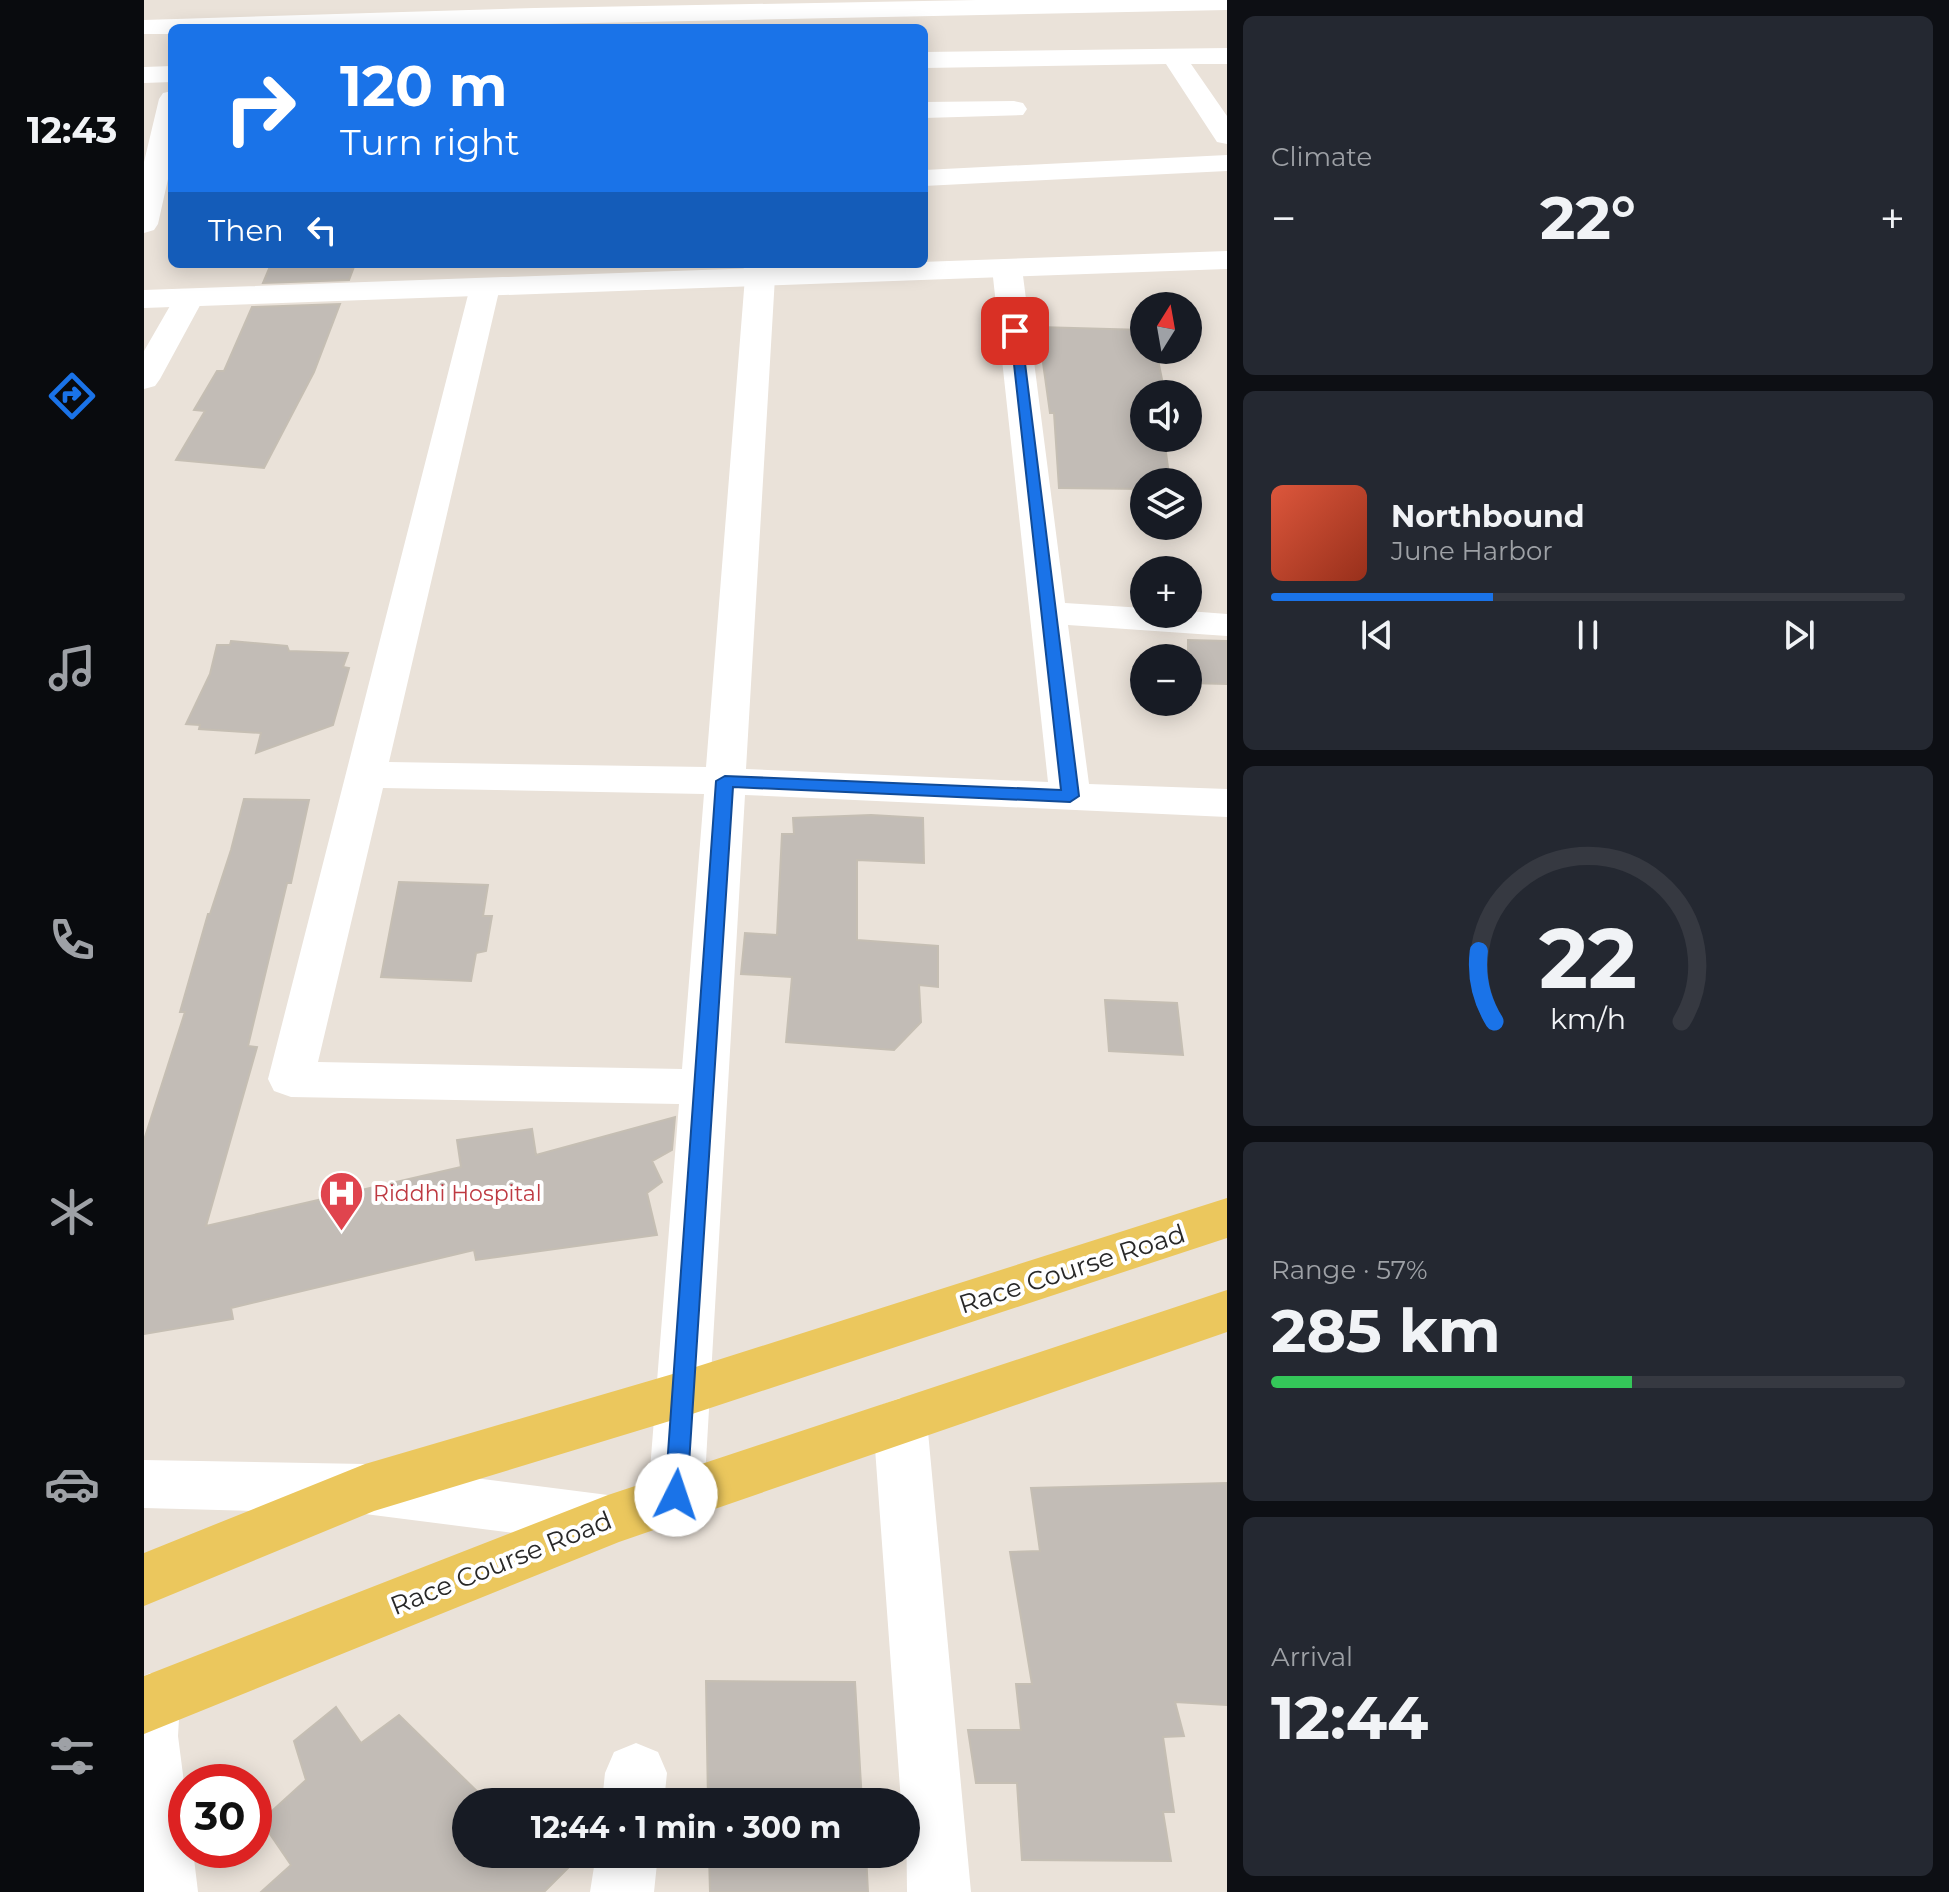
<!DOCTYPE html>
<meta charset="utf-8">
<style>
:root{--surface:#171b24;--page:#242831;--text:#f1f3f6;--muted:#9ea1a6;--line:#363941;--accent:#1a73e8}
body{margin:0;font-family:Montserrat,sans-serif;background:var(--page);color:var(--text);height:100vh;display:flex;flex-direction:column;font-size:30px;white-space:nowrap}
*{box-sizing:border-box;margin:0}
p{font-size:26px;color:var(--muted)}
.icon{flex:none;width:44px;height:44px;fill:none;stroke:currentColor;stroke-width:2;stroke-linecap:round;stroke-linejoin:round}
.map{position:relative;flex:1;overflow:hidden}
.sheet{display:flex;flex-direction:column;gap:16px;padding:16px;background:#0d0f14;width:722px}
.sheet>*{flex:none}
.top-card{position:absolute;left:24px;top:24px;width:760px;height:244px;border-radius:12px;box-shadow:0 4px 20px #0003;background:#1a73e8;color:#fff;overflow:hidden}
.needle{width:52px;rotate:11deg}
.controls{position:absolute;left:986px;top:292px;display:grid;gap:16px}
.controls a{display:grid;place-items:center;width:72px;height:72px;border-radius:50%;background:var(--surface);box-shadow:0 4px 20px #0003;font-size:40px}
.speed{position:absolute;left:24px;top:1764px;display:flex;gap:16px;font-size:40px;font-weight:700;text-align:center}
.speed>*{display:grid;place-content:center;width:104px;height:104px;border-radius:50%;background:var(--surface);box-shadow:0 4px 20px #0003;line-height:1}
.speed .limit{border:12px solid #d22;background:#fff;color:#111}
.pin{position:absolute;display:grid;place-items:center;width:68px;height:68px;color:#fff;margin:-34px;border-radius:16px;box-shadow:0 4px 12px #0006}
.me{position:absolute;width:88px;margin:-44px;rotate:4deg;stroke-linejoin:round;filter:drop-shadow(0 0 6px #0008)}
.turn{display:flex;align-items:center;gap:28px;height:168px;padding:0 40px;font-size:36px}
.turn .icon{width:104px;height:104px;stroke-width:2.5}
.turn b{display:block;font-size:56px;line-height:68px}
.then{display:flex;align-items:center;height:76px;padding:0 40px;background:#0003;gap:16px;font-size:30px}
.big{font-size:60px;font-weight:700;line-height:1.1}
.sheet .widget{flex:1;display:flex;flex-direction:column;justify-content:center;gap:12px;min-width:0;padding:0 28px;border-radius:12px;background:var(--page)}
.sheet .dial{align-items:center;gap:0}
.dial svg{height:208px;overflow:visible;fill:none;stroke:var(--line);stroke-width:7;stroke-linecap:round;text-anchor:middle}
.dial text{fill:var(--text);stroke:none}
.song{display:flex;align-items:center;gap:24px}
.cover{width:96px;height:96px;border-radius:12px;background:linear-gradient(135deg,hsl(10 70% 55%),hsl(10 70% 35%))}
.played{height:8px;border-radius:4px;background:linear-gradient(90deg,var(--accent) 35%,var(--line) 35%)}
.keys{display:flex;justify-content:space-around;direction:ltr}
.heat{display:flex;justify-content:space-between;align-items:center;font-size:44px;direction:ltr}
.charge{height:12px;border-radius:6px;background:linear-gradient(90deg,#34c759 57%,var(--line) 0)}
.trip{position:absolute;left:308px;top:1788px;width:468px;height:80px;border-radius:40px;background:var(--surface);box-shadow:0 4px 20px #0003;font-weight:700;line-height:80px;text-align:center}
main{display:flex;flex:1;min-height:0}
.tabs{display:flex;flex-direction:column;width:144px;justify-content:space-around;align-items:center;background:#090b0e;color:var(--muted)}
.tabs .icon{width:56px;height:56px}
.tabs .selected{color:var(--accent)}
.tabs b{font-size:36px;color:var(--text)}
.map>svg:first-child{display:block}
</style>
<main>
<nav class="tabs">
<b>12:43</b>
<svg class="icon selected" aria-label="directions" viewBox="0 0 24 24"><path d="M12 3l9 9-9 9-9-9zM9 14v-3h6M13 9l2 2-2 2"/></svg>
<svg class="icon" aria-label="music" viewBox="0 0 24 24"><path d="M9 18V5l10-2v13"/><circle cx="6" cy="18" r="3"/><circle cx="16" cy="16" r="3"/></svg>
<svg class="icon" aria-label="phone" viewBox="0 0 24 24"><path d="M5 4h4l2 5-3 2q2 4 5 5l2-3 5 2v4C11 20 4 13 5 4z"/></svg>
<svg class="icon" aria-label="climate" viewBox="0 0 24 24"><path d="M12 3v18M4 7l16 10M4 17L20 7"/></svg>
<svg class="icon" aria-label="car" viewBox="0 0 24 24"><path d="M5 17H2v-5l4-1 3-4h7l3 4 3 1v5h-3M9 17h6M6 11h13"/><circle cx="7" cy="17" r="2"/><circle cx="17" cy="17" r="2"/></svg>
<svg class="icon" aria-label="filters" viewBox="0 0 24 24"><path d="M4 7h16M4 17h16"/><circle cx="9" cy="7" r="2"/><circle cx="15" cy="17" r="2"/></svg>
</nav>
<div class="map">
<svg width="1083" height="1892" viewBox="0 0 1083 1892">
<rect width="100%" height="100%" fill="#eae2d9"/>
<path fill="#c2bcb6" stroke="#c5beb3" stroke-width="2" d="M127,264h84l-6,16 -86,3z
M196,304l-26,68 -50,96 -88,-8 29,-49 -11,-1 23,-39h7l28,-64z
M894,327l106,3v20h12l9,44h-21v44h20l6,44h-26v7l-85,-1 -5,-75h-4z
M1044,640l39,1v43l-39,-1z
M87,641l56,5 2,5 59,2 -5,14 6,1 -16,57 -77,28 5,-20 -62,-4 1,-4 -14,-1 24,-50 7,-29h13z
M100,799l65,1 -18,83h-4l-39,163 9,1 -51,179 255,-59 -4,-27 75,-11 4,26 139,-38 -3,33 -20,11 10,21 -15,11 10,42 -181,25 -2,-10 -243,58 2,11 -89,15v-194l41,-128h-5l28,-98h2l21,-64z
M727,815l52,3 1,45 -67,-3v80l81,6v41l-19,-2 2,37 -27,28 -108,-8 6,-65 -51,-3 4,-41 32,2 5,-101h12l-1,-16z
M255,882l89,3 -5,31h9l-6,35 -10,2 -5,28 -90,-4z
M961,1000l72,3 6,52 -74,-4z
M1083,1483v222l-52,-3 9,34 -21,1 11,75h-11l8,49 -149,-1 -5,-77h-41l-8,-53h53l-5,-46h16l-22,-132 30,-1 -9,-63z
M562,1681l149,1 7,120h-154z
M192,1707l25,36 38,-28 89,87h-22v52h89l14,13 -25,25h-283l30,-27 -30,-44 45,-41 -12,-39z
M565,1854h157l2,38h-158z"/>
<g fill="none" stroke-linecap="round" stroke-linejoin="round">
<path fill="#fff" fill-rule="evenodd" d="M833,0h250v10l-874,18h-181v6h-28v-14l391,-12z
M1083,48v16h-36l36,52v28l-10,-2 -51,-78 -242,4v-16z
M28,66v16l-28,1v-16z
M28,91v70l-14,63 -4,6 -10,3v-71l15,-63 4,-6z
M870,101l9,2 4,6 -4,6 -99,3v-16z
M1083,155v16l-303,15v-16z
M863,259l11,3 4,6 43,335 79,5v6h44v-3l39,3v22l-159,-11 21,159 138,5v28l-482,-22 -41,700 -8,17 -20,8 -20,-8 -8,-17 31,-391 -388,-7 -17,-6 -6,-12 202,-792 4,-6 11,-3 11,3 4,6 -111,475 317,5 39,-490 -2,-13h30l2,13 -29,492 302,13 -56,-514 4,-6zM239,788l321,6 -22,275 -364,-7z
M45,289l11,3 4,6 -44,81 -5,7 -11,3v-38l34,-59z
M756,1398l19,7 8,16 44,471h-64l-1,-90h-5l-28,-381 8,-16z
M6,1673l21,9 9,20 -2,34 8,62v52h7l5,42h-54v-216z
M492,1743l22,9 9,21 -3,29h-62l3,-29 9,-21z
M452,1854h62l-4,38h-64z"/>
<path fill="#fff" fill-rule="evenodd" d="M1083,251v18l-1083,39v-18z
M0,1460l221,4 243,31 20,7 8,18 -8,18 -20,7 -243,-31 -221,-6z"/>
<path fill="#ebc75d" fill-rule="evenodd" d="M1083,1198v40l-544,179 -309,94 -230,95v-53l221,-89 318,-93z
M1083,1290v42l-608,210 -475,192v-58l464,-181z"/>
</g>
<path fill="#1a73e8" stroke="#114b97" stroke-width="2" d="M866,328l11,3 58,465 -9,6 -337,-15 -46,708 -3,8 -8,3 -8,-3 -3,-8 51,-714 9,-5 336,14z"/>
<defs>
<symbol id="hospital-pin" viewBox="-11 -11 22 30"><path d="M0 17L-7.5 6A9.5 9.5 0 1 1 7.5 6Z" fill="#e0444e" stroke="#fff"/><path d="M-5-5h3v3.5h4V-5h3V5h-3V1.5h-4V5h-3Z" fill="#fff"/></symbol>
</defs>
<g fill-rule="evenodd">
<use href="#hospital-pin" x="172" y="1168" width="51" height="69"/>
</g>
<g text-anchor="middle" stroke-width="8" stroke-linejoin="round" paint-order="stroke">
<g font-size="22" fill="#be3a42" stroke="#fff" text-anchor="start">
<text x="229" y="1201">Riddhi Hospital</text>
</g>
<g font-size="26" fill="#282828" stroke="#fff">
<text transform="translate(928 1269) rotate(-18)" y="9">Race Course Road</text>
<text transform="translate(357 1563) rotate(-22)" y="9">Race Course Road</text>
</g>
</g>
</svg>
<div class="controls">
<a><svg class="needle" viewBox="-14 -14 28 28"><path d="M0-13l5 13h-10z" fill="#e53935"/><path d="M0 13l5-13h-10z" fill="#9ea1a6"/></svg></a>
<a><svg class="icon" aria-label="sound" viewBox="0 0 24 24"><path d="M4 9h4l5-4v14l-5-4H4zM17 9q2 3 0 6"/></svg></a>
<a><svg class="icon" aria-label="layers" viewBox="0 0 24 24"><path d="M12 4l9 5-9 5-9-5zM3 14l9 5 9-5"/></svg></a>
<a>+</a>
<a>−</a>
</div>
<div class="speed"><div class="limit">30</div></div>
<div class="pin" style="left:871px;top:331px;background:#d93025"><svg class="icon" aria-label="arrive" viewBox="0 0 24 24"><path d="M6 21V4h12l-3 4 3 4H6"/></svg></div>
<svg class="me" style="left:532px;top:1495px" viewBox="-20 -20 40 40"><circle r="19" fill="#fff"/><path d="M0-13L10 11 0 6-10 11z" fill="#1a73e8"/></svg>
<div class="trip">12:44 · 1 min · 300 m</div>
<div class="top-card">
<div class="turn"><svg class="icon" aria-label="right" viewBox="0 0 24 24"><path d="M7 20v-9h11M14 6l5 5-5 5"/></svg><div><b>120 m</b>Turn right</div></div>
<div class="then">Then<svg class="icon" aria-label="left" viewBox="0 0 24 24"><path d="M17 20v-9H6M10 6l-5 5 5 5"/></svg></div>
</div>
</div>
<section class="sheet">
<div class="widget"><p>Climate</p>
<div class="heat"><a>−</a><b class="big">22°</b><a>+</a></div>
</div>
<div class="widget">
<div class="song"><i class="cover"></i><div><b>Northbound</b><p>June Harbor</p></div></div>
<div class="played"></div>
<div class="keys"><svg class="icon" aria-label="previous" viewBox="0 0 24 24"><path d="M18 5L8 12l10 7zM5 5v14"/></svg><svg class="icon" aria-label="pause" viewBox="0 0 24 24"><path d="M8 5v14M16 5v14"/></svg><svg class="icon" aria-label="next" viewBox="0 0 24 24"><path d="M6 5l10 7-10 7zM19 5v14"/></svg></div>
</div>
<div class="widget dial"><svg viewBox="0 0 100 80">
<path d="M14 69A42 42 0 1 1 86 69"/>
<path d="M14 69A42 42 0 0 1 8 42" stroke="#1a73e8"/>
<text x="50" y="56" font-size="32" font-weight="700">22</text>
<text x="50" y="72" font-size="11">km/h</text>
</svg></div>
<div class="widget"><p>Range · 57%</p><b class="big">285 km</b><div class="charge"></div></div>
<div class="widget"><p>Arrival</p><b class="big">12:44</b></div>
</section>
</main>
